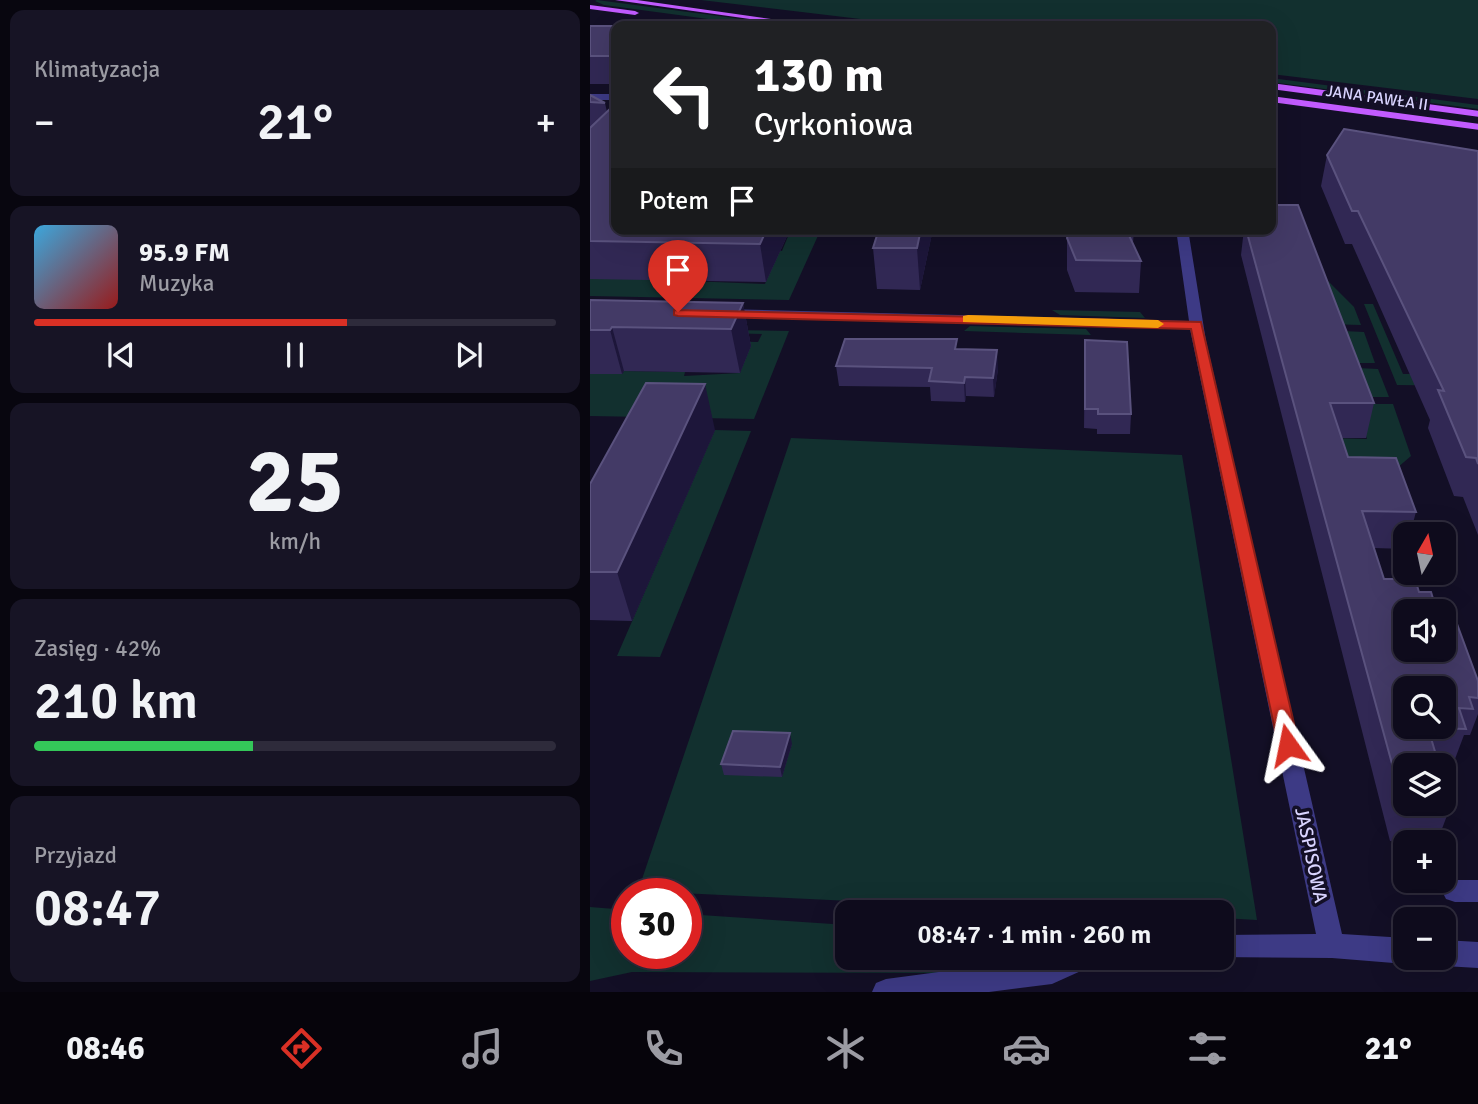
<!DOCTYPE html>
<html lang="pl">
<meta charset="utf-8">
<style>
:root{--surface:#0e0b1c;--page:#171425;--text:#f1f3f6;--muted:#9b9ba3;--line:#2e2b3b;--accent:#d93025}
body{margin:0;font-family:Signika,sans-serif;background:var(--page);color:var(--text);height:100vh;display:flex;flex-direction:column;font-size:26px;white-space:nowrap}
*{box-sizing:border-box;margin:0}
p{font-size:23px;color:var(--muted)}
.icon{flex:none;width:38px;height:38px;fill:none;stroke:currentColor;stroke-width:2;stroke-linecap:round;stroke-linejoin:round}
.map{position:relative;flex:1;overflow:hidden}
.sheet{display:flex;flex-direction:column;gap:10px;padding:10px;background:#08060f;width:590px}
.sheet>*{flex:none}
.guide{position:absolute;left:21px;top:21px;width:665px;height:214px;border-radius:14px;box-shadow:0 7px 28px #0002,0 0 0 2px var(--line);background:#202124;color:#fff;overflow:hidden}
.needle{width:46px;rotate:9deg}
.fabs{position:absolute;left:803px;top:522px;display:grid;gap:14px}
.fabs a{display:grid;place-items:center;width:63px;height:63px;border-radius:14px;background:var(--surface);box-shadow:0 7px 28px #0002,0 0 0 2px var(--line);font-size:35px}
.speed{position:absolute;left:21px;top:878px;display:flex;gap:14px;font-size:35px;font-weight:700;text-align:center}
.speed>*{display:grid;place-content:center;width:91px;height:91px;border-radius:50%;background:var(--surface);box-shadow:0 7px 28px #0002,0 0 0 2px var(--line);line-height:1}
.speed .limit{border:10px solid #d22;background:#fff;color:#111}
.pin{position:absolute;display:grid;place-items:center;width:60px;height:60px;color:#fff;margin:-72px -30px;border-radius:50% 50% 50% 0;rotate:-45deg;box-shadow:0 0 7px #0007}
.pin .icon{rotate:45deg}
.me{position:absolute;width:77px;margin:-38px;rotate:348deg;stroke-linejoin:round;filter:drop-shadow(0 0 5px #0008)}
.turn{display:flex;align-items:center;gap:24px;height:147px;padding:0 28px;font-size:32px}
.turn .icon{width:91px;height:91px;stroke-width:2.5}
.turn b{display:block;font-size:49px;line-height:60px}
.then{display:flex;align-items:center;height:66px;padding:0 28px;background:#0003;gap:14px;font-size:26px}
.big{font-size:52px;font-weight:600;line-height:1.1}
.sheet .card{flex:1;display:flex;flex-direction:column;justify-content:center;gap:10px;min-width:0;padding:0 24px;border-radius:14px;background:var(--page)}
.sheet .dial{align-items:center;gap:0}
.dial b{font-size:91px;line-height:1}
.song{display:flex;align-items:center;gap:21px}
.cover{width:84px;height:84px;border-radius:10px;background:linear-gradient(135deg,hsl(200 70% 55%),hsl(0 70% 35%))}
.played{height:7px;border-radius:4px;background:linear-gradient(90deg,var(--accent) 60%,var(--line) 60%)}
.keys{display:flex;justify-content:space-around;direction:ltr}
.heat{display:flex;justify-content:space-between;align-items:center;font-size:38px;direction:ltr}
.charge{height:10px;border-radius:5px;background:linear-gradient(90deg,#34c759 42%,var(--line) 0)}
.trip{position:absolute;left:245px;top:900px;width:399px;height:70px;border-radius:14px;background:var(--surface);box-shadow:0 7px 28px #0002,0 0 0 2px var(--line);font-weight:600;line-height:70px;text-align:center}
.dock{display:flex;height:112px;justify-content:space-around;align-items:center;background:#06040b;color:var(--muted)}
.dock .icon{width:49px;height:49px}
.dock .on{color:var(--accent)}
.dock b{font-size:32px;color:var(--text)}
main{display:flex;flex:1;min-height:0}
.map>svg:first-child{display:block}
</style>
<main>
<section class="sheet">
<div class="card"><p>Klimatyzacja</p>
<div class="heat"><a>−</a><b class="big">21°</b><a>+</a></div>
</div>
<div class="card">
<div class="song"><i class="cover"></i><div><b>95.9 FM</b><p>Muzyka</p></div></div>
<div class="played"></div>
<div class="keys"><svg class="icon" aria-label="previous" viewBox="0 0 24 24"><path d="M18 5L8 12l10 7zM5 5v14"/></svg><svg class="icon" aria-label="pause" viewBox="0 0 24 24"><path d="M8 5v14M16 5v14"/></svg><svg class="icon" aria-label="next" viewBox="0 0 24 24"><path d="M6 5l10 7-10 7zM19 5v14"/></svg></div>
</div>
<div class="card dial"><b>25</b><p>km/h</p></div>
<div class="card"><p>Zasięg · 42%</p><b class="big">210 km</b><div class="charge"></div></div>
<div class="card"><p>Przyjazd</p><b class="big">08:47</b></div>
</section>
<div class="map">
<svg width="889" height="992" viewBox="0 0 889 992">
<rect width="100%" height="100%" fill="#130f26"/>
<path fill="#12302f" d="M111,0h777v99l-207,-25v-48h-352z
M5,1l2,-1 197,26h-34l-156,-21z
M681,78l207,27v4l-207,-27z
M141,229h90l-32,71 -199,-4v-19l175,7 12,-33h5l7,-17 -53,-1z
M733,276l31,31 7,18 -35,-1z
M774,304h9l30,70h67l8,12 -81,-1z
M462,310l88,2 5,6 -85,-3z
M380,326l116,3 5,6 -127,-4z
M133,330l66,1 -35,88 -164,-3v-45l32,3 2,-3 61,1 -1,4 56,-3 11,-29 -42,-1 1,-2 48,1 4,-8 -40,-1z
M753,331l21,1 11,31h-20z
M767,368l21,1 11,28h-22z
M776,404h27l18,52 -14,12 -5,25 -68,-55 43,1 -10,-27z
M125,430l36,1 -91,226 -43,-1z
M201,438l391,17 75,465 -35,-2v-6h-140l-444,-21z
M0,907l37,3v44h59v-40l161,11v32h154l-58,16 -311,-1 -42,9z"/>
<g fill="none" stroke-linecap="round" stroke-linejoin="round">
<path fill="#3d3a85" fill-rule="evenodd" d="M0,94h26v6h-26z
M586,229h12l18,112 136,593 64,4v19h10l-10,7 -74,-6 -116,-1h6v-22l94,-1 -126,-605 -469,-12 -7,-4 7,-4 468,12z
M865,880h24v22h-24l-9,-3 -4,-8 4,-8z
M854,940l35,2v26l-35,-2 -9,-4 -2,-5h11z
M463,957h43l-4,9 -40,18 -63,8h-117l4,-9 10,-4z"/>
<path fill="#c25bff" fill-rule="evenodd" d="M25,0h22l184,26h-21z
M0,5l45,6 4,2 -4,2 -45,-6z
M681,83l208,28v6l-208,-28z
M681,96l208,28v6l-208,-28z"/>
</g>
<path fill="#312854" d="M0,26h26v58h-26z
M0,95l15,8 2,9 9,117 172,5 -22,48 -176,-3z
M888,151v384l-15,-38 -9,-1 -26,-68 2,-8 -78,-176h-7l-24,-58 6,-31z
M343,229l-13,61 -43,-1 -4,-41z
M478,229h66l-1,14 8,18 -2,32 -64,-1 -8,-22v-32l2,-5z
M654,229h27l103,174 -8,35h-24l6,19 68,55 -6,22h-4v15l-32,-1 10,31 35,13 16,13 43,76v33l-8,21h-6l-12,32h-8v-2h-38l45,40 -14,37 -47,-1 -149,-586z
M0,300l153,3 8,43 -11,27 -116,-2 -2,3h-32z
M495,340l46,74 -1,20h-33v-5l-13,-1z
M368,349l40,20 -4,28 -28,-1 -1,6 -34,-1 -1,-14 -91,-1 -3,-20z
M125,430l-83,191 -42,-1v-136z
M202,744l-10,33 -58,-2 -3,-11z"/>
<path fill="#1d163a" d="M177,229h21v5l-22,48 -6,-38z
M331,229h12l-13,61 -3,-42z
M153,303l8,43 -11,27 -9,-44z
M22,327l12,44 -2,3 -12,-44z
M407,350l1,19 -4,28 -1,-19z
M375,377l1,19 -1,6 -1,-19z
M115,384l10,46 -83,191 -15,-49z
M200,733l2,11 -10,33 -2,-10z"/>
<path fill="#433a66" stroke="#5a527e" stroke-width="2" fill-rule="evenodd" d="M89,21l38,5h-49z
M0,26h29h-3v30h-26z
M0,95l15,8 -15,-1z
M23,106h3v123h151l-7,15 -170,-3v-113z
M754,129l134,22v313l-2,-6 -10,-1 -28,-67 6,1 -86,-180h-6l-25,-56z
M681,205h27l76,198h-44l18,54 48,1 20,54 -54,-1 22,68h31l4,13h12l4,13h15l28,76v17l-9,-1 4,12 -14,-1 7,21 -38,-1 11,37h-33v38h38v-22l7,24 -48,-1 -157,-575h25zM816,611h38v38h-38zM816,688h38v38h-38z
M289,229h42l-4,19h-44z
M480,229h56l15,32 -65,-1 -9,-22z
M0,300l153,3 -12,26 -119,-2 -2,3h-20z
M255,339h112l-2,10 42,1 -4,28 -28,-1 -1,6 -35,-2 3,-13 -96,-2z
M495,340l42,2 4,72h-33v-5h-13z
M56,383l59,1 -88,188h-27v-88z
M143,731l57,2 -10,34 -59,-3z"/>
<path fill="#d93025" stroke="#8d1f18" stroke-width="2" d="M84,310l527,12 98,423 -3,6h-15l-3,-6 -87,-416 -513,-13 -4,-1z"/>
<path fill="#f59e0b" d="M378,315l190,5 6,4 -6,4 -195,-6v-6z"/>
<g text-anchor="middle" stroke-width="7" stroke-linejoin="round" paint-order="stroke">
<g font-size="16" fill="#d9d4ff" stroke="#130f26">
<text transform="translate(787 97) rotate(8)" y="6">JANA PAWŁA II</text>
</g>
<g font-size="19" fill="#d9d4ff" stroke="#130f26">
<text transform="translate(722 855) rotate(78)" y="7">JASPISOWA</text>
</g>
</g>
</svg>
<div class="fabs">
<a><svg class="needle" viewBox="-14 -14 28 28"><path d="M0-13l5 13h-10z" fill="#e53935"/><path d="M0 13l5-13h-10z" fill="#9b9ba3"/></svg></a>
<a><svg class="icon" aria-label="sound" viewBox="0 0 24 24"><path d="M4 9h4l5-4v14l-5-4H4zM17 9q2 3 0 6"/></svg></a>
<a><svg class="icon" aria-label="search" viewBox="0 0 24 24"><circle cx="10" cy="10" r="6"/><path d="M15 15l6 6"/></svg></a>
<a><svg class="icon" aria-label="layers" viewBox="0 0 24 24"><path d="M12 4l9 5-9 5-9-5zM3 14l9 5 9-5"/></svg></a>
<a>+</a>
<a>−</a>
</div>
<div class="speed"><div class="limit">30</div></div>
<div class="pin" style="left:88px;top:312px;background:#d93025"><svg class="icon" aria-label="arrive" viewBox="0 0 24 24"><path d="M6 21V4h12l-3 4 3 4H6"/></svg></div>
<svg class="me" style="left:698px;top:745px" viewBox="-20 -20 40 40"><path d="M0-17L14 15 0 8-14 15z" fill="#d93025" stroke="#fff" stroke-width="4"/></svg>
<div class="trip">08:47 · 1 min · 260 m</div>
<div class="guide">
<div class="turn"><svg class="icon" aria-label="left" viewBox="0 0 24 24"><path d="M17 20v-9H6M10 6l-5 5 5 5"/></svg><div><b>130 m</b>Cyrkoniowa</div></div>
<div class="then">Potem<svg class="icon" aria-label="arrive" viewBox="0 0 24 24"><path d="M6 21V4h12l-3 4 3 4H6"/></svg></div>
</div>
</div>
</main>
<nav class="dock">
<b>08:46</b>
<svg class="icon on" aria-label="directions" viewBox="0 0 24 24"><path d="M12 3l9 9-9 9-9-9zM9 14v-3h6M13 9l2 2-2 2"/></svg>
<svg class="icon" aria-label="music" viewBox="0 0 24 24"><path d="M9 18V5l10-2v13"/><circle cx="6" cy="18" r="3"/><circle cx="16" cy="16" r="3"/></svg>
<svg class="icon" aria-label="phone" viewBox="0 0 24 24"><path d="M5 4h4l2 5-3 2q2 4 5 5l2-3 5 2v4C11 20 4 13 5 4z"/></svg>
<svg class="icon" aria-label="climate" viewBox="0 0 24 24"><path d="M12 3v18M4 7l16 10M4 17L20 7"/></svg>
<svg class="icon" aria-label="car" viewBox="0 0 24 24"><path d="M5 17H2v-5l4-1 3-4h7l3 4 3 1v5h-3M9 17h6M6 11h13"/><circle cx="7" cy="17" r="2"/><circle cx="17" cy="17" r="2"/></svg>
<svg class="icon" aria-label="filters" viewBox="0 0 24 24"><path d="M4 7h16M4 17h16"/><circle cx="9" cy="7" r="2"/><circle cx="15" cy="17" r="2"/></svg>
<b>21°</b>
</nav>
